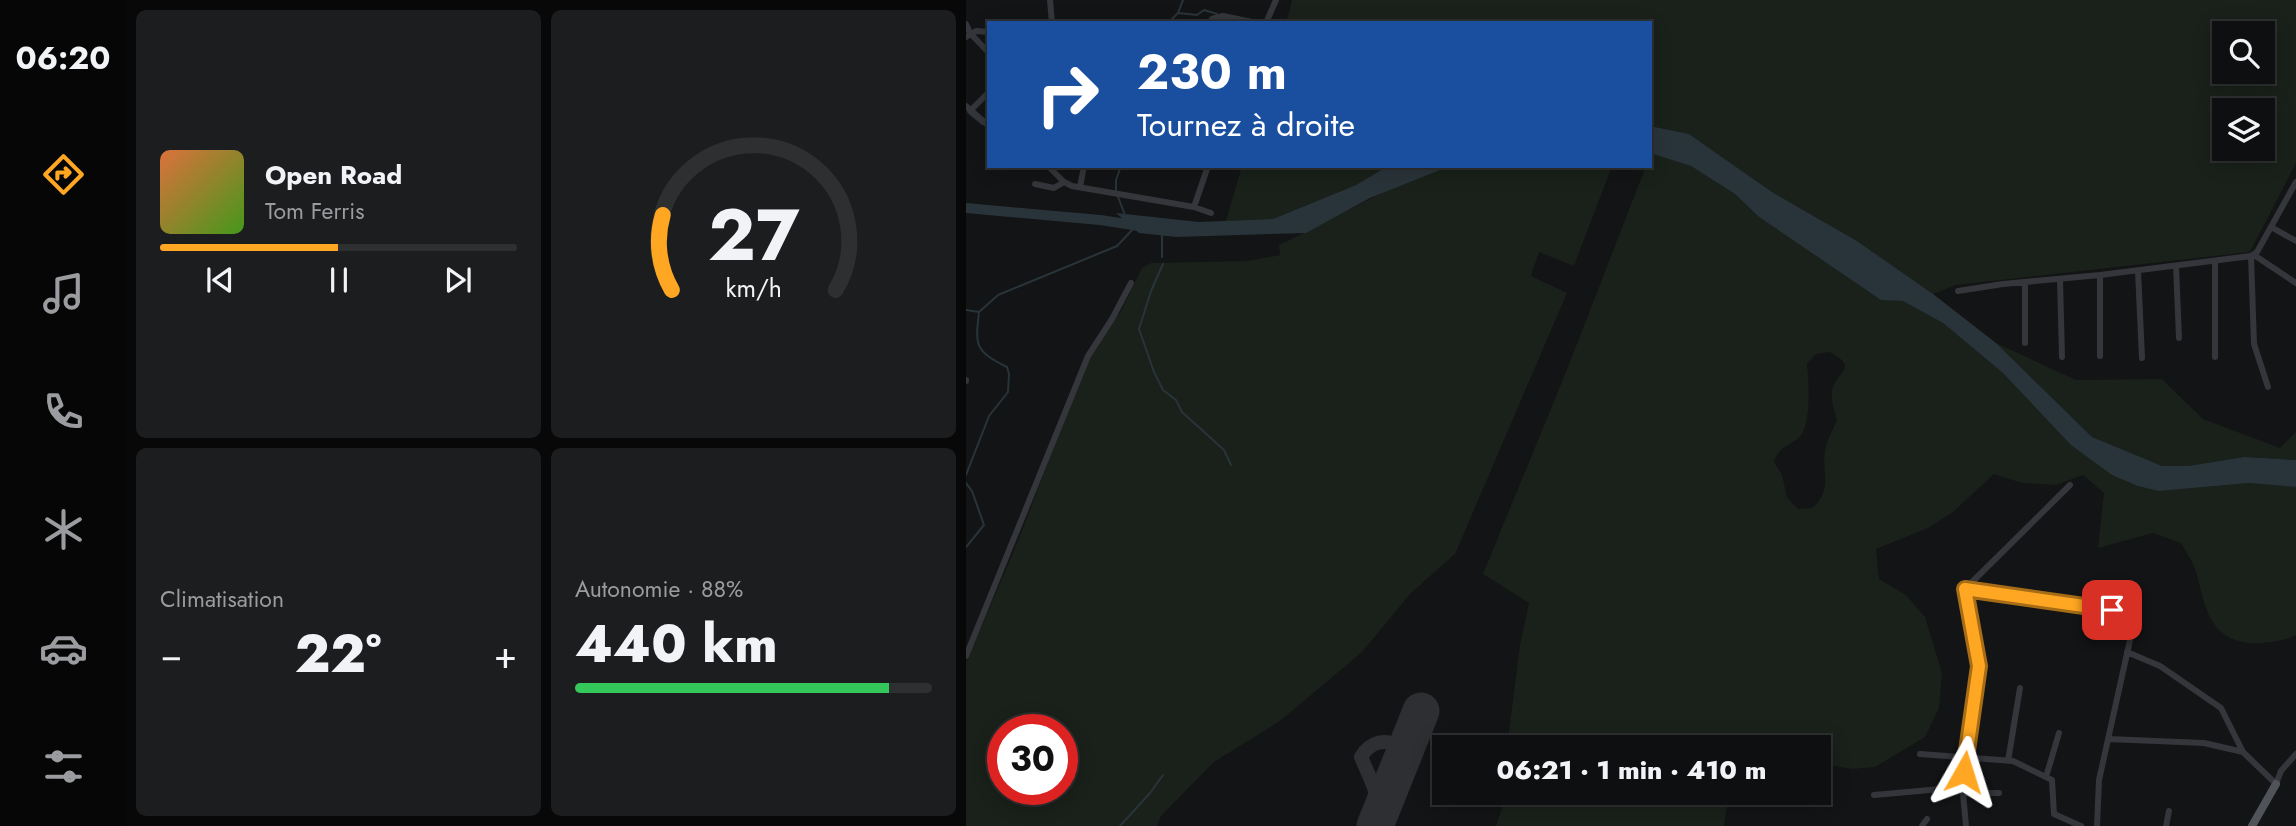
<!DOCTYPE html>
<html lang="fr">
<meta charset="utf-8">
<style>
:root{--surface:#0e0f10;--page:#1c1d1e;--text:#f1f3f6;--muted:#9b9c9f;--line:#2e2f30;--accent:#ffa722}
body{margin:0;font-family:Jost,sans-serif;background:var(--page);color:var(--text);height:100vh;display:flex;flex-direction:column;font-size:26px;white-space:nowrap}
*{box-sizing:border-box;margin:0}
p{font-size:23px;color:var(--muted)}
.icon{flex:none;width:38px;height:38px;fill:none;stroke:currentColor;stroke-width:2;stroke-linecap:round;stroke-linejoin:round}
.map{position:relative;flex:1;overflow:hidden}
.side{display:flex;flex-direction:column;gap:10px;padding:10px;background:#080809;width:840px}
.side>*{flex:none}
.banner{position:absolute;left:21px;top:21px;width:665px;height:147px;border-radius:0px;box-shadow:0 4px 18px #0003,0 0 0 2px var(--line);background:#1a4fa0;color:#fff;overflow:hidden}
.fabs{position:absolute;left:1246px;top:21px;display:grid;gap:14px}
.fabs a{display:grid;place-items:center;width:63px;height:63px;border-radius:0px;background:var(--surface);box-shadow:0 4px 18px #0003,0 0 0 2px var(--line);font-size:35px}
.speed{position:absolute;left:21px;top:714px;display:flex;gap:14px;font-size:35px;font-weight:700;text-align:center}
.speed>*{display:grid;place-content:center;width:91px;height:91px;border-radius:50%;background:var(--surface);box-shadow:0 4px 18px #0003,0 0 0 2px var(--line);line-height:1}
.speed .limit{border:10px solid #d22;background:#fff;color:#111}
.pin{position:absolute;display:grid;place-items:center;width:60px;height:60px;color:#fff;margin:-30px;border-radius:14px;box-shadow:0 4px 10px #0006}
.me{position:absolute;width:77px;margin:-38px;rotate:6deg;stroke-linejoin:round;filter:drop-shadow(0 0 5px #0008)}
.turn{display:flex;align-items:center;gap:24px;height:147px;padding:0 35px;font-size:32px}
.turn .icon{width:91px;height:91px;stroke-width:2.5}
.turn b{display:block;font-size:49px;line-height:60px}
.big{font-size:52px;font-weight:800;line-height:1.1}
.side .widget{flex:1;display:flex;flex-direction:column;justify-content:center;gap:10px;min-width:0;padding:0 24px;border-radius:10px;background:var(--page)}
.side .dial{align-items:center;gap:0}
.dial svg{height:182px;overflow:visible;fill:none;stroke:var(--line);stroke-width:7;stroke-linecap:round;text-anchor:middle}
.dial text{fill:var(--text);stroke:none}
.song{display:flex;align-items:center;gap:21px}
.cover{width:84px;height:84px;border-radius:10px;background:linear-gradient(135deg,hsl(20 70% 55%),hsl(100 70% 35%))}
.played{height:7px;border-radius:4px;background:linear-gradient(90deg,var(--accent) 50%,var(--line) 50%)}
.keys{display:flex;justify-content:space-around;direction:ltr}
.heat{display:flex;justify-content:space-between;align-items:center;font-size:38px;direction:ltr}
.charge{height:10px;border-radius:5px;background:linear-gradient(90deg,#34c759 88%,var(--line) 0)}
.side .tiles{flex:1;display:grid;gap:10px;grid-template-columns:repeat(2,1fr)}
.trip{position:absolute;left:466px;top:735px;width:399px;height:70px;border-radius:0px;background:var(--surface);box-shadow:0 4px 18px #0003,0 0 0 2px var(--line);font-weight:800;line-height:70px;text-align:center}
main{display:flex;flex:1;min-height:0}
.tabs{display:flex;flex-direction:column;width:126px;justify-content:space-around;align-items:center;background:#060606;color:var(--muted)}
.tabs .icon{width:49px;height:49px}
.tabs .on{color:var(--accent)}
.tabs b{font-size:32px;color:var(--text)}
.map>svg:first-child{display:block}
</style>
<main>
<nav class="tabs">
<b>06:20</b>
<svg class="icon on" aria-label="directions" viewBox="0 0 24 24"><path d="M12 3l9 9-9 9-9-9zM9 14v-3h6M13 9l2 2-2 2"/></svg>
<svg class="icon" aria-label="music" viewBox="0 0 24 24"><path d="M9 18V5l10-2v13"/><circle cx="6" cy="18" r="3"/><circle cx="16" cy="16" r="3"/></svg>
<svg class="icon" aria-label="phone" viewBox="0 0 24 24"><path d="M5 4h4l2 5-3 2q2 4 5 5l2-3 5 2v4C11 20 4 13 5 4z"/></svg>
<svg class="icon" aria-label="climate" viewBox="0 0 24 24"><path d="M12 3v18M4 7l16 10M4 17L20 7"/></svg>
<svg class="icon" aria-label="car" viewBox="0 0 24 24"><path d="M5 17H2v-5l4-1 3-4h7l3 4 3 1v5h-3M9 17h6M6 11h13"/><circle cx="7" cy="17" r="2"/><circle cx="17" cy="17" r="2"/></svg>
<svg class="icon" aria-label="filters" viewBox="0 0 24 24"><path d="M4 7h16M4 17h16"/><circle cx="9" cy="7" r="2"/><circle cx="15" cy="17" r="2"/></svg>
</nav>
<section class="side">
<div class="tiles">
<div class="widget">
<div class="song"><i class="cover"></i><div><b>Open Road</b><p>Tom Ferris</p></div></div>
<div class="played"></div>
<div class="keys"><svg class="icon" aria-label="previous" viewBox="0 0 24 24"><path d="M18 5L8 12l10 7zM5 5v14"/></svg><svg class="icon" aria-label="pause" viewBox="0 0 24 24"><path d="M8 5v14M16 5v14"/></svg><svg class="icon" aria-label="next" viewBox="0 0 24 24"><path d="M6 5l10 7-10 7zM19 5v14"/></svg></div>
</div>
<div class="widget dial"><svg viewBox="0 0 100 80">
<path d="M14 69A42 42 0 1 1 86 69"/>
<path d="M14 69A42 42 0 0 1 10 36" stroke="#ffa722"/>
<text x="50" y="56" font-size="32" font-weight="700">27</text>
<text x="50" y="72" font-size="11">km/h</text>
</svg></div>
<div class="widget"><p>Climatisation</p>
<div class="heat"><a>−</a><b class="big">22°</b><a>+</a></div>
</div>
<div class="widget"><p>Autonomie · 88%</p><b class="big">440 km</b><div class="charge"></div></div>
</div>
</section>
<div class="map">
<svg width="1330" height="826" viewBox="0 0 1330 826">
<rect width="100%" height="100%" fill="#131415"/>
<path fill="#19211a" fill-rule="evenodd" d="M326,0h1004v163l-46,89 -294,33 -23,9 -76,-53 -85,-49 -83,-58 -39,-8v-103h-364zM1258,33h39v39h-39zM1258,110h39v39h-39z
M685,153l40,13 44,28 24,23 121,82 23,2 40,22 60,50 156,118 90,-8 47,4v148c-14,7 -32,9 -47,8 -41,-4 -44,-39 -53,-71 -3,-10 -10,-20 -15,-29l-28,-10 -55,15 6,-55 -21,-18 -27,10 -34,-2 -28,-9 -41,38 -25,16 -52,21 3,30 27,16 19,22 17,56 -3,35 -14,29 -50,30 -23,2 -34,-6v-16h-311l13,-102 9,-42 -46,-29 85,-207 78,-201h4zM864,352c31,17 4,20 2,40 -1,10 2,19 5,28 -4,10 -11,21 -12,31 -4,23 9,37 -13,57l-14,1 -11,-12 -5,-22 -8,-13c6,-18 17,-15 27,-27 10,-12 8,-56 6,-71l9,-10z
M276,166h146l-32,19 -83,34 -47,2z
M489,166h157l-38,100 -35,-14 -8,24 36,17 -112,261 -44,39 -49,59 -82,69 -66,41 -53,54 -4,10h-191v-163l52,-122 71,-186 32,-44 21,-43 9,-5 97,-2 32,-6 -1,-10c58,-26 113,-64 176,-79zM37,730h59v59h-59z
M1030,343l80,37 86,-1 41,40 77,29 16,-16v28l-52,-3 -56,9h-26l-22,-8 -48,-21z
M541,793h229l-9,13 -3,20h-228z"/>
<path fill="#29343a" d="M684,126l39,8 83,58 85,49 76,53 63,49 96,94 70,29h26l56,-9 52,3v27l-47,-4 -90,8 -21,-5 -26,-11 -41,-30 -68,-72 -60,-50 -40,-22 -22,-1 -122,-83 -24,-23 -44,-28 -41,-13z
M422,166h67l-15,4 -70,28 -64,35 -130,4 -37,-4 -23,-20 83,9 74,-3 83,-34z"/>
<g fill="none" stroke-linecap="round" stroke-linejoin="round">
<path stroke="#29343a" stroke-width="2" d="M212,13l19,2 7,-5 13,4
M202,23l10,-10 5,-13
M4,114l12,10
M150,192v-12l5,-14
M152,197l7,18
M196,234v23
M197,264l-12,27 -12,38 15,43 9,18 13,10 6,12 42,38 7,15
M0,310l13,2
M0,475l23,-59 19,-24 1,-18 -2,-7c-32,-16 -32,-21 -28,-55l19,-17 119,-49 17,-18
M0,483l6,8 12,34 -18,22
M154,826l30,-33 13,-18"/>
<path stroke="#29343a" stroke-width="10" d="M0,208l134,12 39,6"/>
<path stroke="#2d2f32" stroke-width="14" d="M410,823c7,-24 -6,-44 -15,-66 19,-32 60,-7 44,22 -4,7 -11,10 -17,15"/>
<path stroke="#2d2f32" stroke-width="37" d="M409,826l46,-115"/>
<path stroke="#34363b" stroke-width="6" d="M84,0l2,23
M246,19l11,-3 34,7
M300,23l10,-23
M0,24l4,9 19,20
M0,37l10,-6 13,1
M0,106l23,20
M4,111l19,-19
M82,166l16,16
M69,184l19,4 10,-6 8,4 122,21 17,6
M114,187l4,-21
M228,207l14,-41
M1305,227l25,14
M1288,255l42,28
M1285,256l3,88 14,43
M1249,262v95
M1210,266l3,72
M1172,271l4,87
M1094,279l2,78
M992,291l45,-7 97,-9 151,-19 6,-4 39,-70
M1059,343v-61
M1134,356v-81
M0,381v-1
M999,589l171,24 -37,167 -2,46
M1161,652l33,14 61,42 22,44 33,32 5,-13 15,-17
M0,656l122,-300 24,-37 19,-36
M1142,739l96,4 39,9
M954,754l93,7 39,19 2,34 27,12
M1042,761l12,-73
M1080,777l13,-44
M997,793h36
M908,795l89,-8
M956,826l5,-7
M1000,826l-3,-33 2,-37 14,-91 -14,-76 105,-104
M1200,826l3,-15"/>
<path stroke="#50535a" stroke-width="8" d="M1286,826l24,-42"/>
</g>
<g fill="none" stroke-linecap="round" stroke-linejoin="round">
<defs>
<path id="route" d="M998,772l15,-106 -14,-77 147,21"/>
</defs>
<use href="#route" stroke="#a66d16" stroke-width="18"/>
<use href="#route" stroke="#ffa722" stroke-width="12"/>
</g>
</svg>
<div class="fabs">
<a><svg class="icon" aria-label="search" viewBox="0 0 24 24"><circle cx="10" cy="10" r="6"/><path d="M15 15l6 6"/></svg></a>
<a><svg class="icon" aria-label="layers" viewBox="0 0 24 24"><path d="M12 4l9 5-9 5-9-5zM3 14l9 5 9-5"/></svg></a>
</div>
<div class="speed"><div class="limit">30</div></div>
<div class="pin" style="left:1146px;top:610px;background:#d93025"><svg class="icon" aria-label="arrive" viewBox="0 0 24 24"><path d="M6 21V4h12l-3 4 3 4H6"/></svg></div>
<svg class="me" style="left:998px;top:772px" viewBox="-20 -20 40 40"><path d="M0-17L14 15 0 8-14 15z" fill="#ffa722" stroke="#fff" stroke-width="4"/></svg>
<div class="trip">06:21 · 1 min · 410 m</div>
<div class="banner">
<div class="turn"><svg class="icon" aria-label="right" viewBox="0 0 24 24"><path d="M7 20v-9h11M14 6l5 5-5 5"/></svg><div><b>230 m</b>Tournez à droite</div></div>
</div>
</div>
</main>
